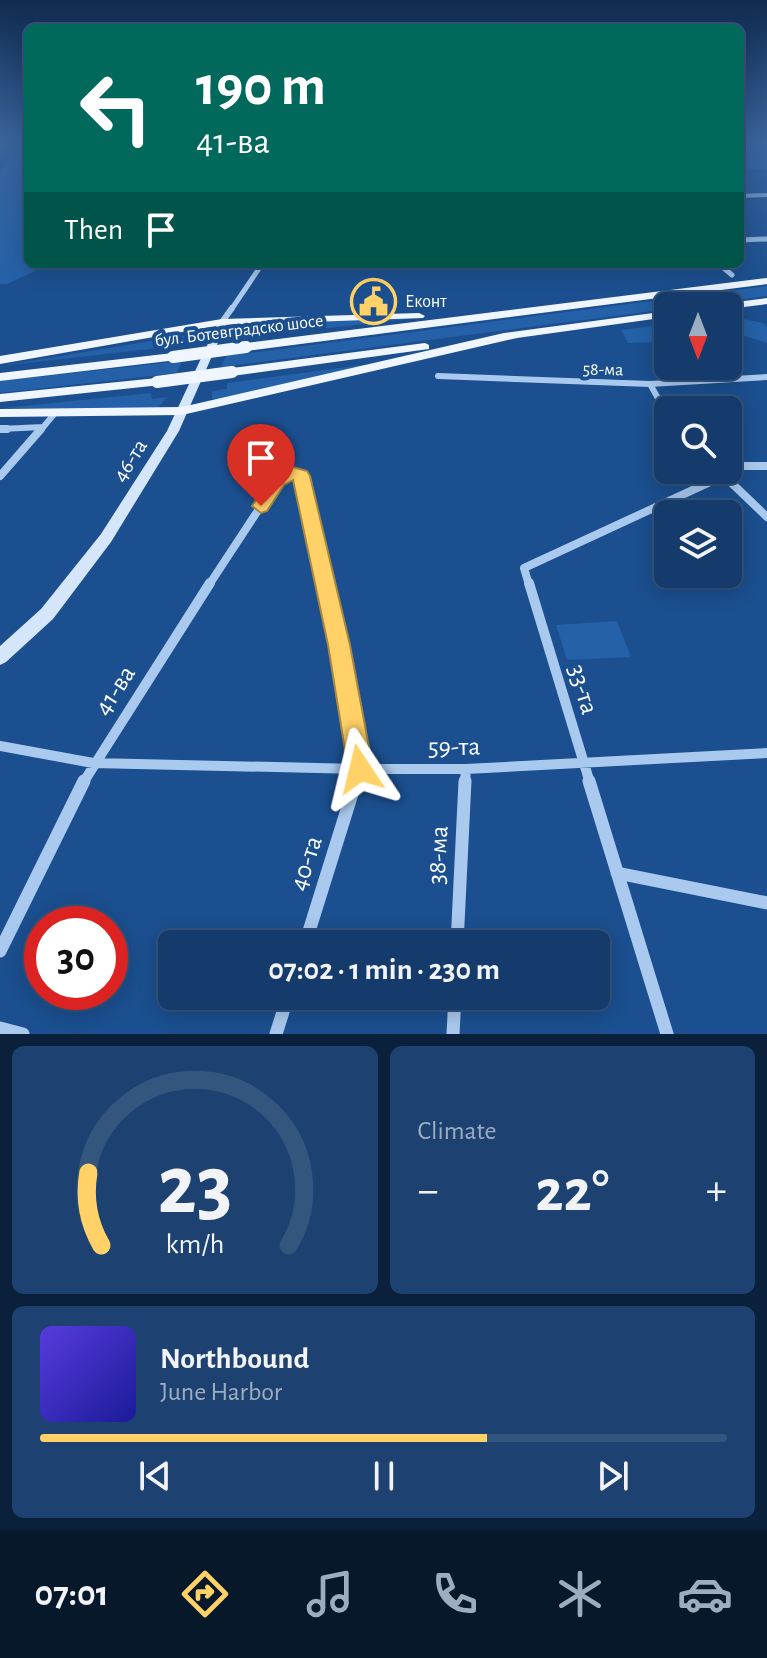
<!DOCTYPE html>
<meta charset="utf-8">
<style>
:root{--surface:#143b6b;--page:#1d4271;--text:#f1f3f6;--muted:#9dadc1;--line:#33557e;--accent:#ffd166}
body{margin:0;font-family:"Alegreya Sans",sans-serif;background:var(--page);color:var(--text);height:100vh;display:flex;flex-direction:column;font-size:30px;white-space:nowrap}
*{box-sizing:border-box;margin:0}
p{font-size:26px;color:var(--muted)}
.icon{flex:none;width:44px;height:44px;fill:none;stroke:currentColor;stroke-width:2;stroke-linecap:round;stroke-linejoin:round}
.map{position:relative;height:1034px;overflow:hidden}
.drawer{display:flex;flex-direction:column;gap:12px;padding:12px;background:#0b203b;flex:1}
.drawer>*{flex:none}
.guide{position:absolute;left:24px;top:24px;width:720px;height:244px;border-radius:12px;box-shadow:0 4px 20px #0003,0 0 0 2px var(--line);background:#00695c;color:#fff;overflow:hidden}
.needle{width:52px;rotate:180deg}
.tools{position:absolute;left:654px;top:292px;display:grid;gap:16px}
.tools a{display:grid;place-items:center;width:88px;height:88px;border-radius:12px;background:var(--surface);box-shadow:0 4px 20px #0003,0 0 0 2px var(--line);font-size:40px}
.speed{position:absolute;left:24px;top:906px;display:flex;gap:16px;font-size:40px;font-weight:700;text-align:center}
.speed>*{display:grid;place-content:center;width:104px;height:104px;border-radius:50%;background:var(--surface);box-shadow:0 4px 20px #0003,0 0 0 2px var(--line);line-height:1}
.speed .limit{border:12px solid #d22;background:#fff;color:#111}
.pin{position:absolute;display:grid;place-items:center;width:68px;height:68px;color:#fff;margin:-82px -34px;border-radius:50% 50% 50% 0;rotate:-45deg;box-shadow:0 0 8px #0007}
.pin .icon{rotate:45deg}
.me{position:absolute;width:88px;margin:-44px;rotate:350deg;stroke-linejoin:round;filter:drop-shadow(0 0 6px #0008)}
.turn{display:flex;align-items:center;gap:28px;height:168px;padding:0 40px;font-size:36px}
.turn .icon{width:104px;height:104px;stroke-width:2.5}
.turn b{display:block;font-size:56px;line-height:68px}
.then{display:flex;align-items:center;height:76px;padding:0 40px;background:#0003;gap:16px;font-size:30px}
.big{font-size:60px;font-weight:700;line-height:1.1}
.drawer .tile{flex:1;display:flex;flex-direction:column;justify-content:center;gap:12px;min-width:0;padding:0 28px;border-radius:12px;background:var(--page)}
.drawer .dial{align-items:center;gap:0}
.dial svg{height:208px;overflow:visible;fill:none;stroke:var(--line);stroke-width:7;stroke-linecap:round;text-anchor:middle}
.dial text{fill:var(--text);stroke:none}
.song{display:flex;align-items:center;gap:24px}
.cover{width:96px;height:96px;border-radius:12px;background:linear-gradient(135deg,hsl(250 70% 55%),hsl(240 70% 35%))}
.played{height:8px;border-radius:4px;background:linear-gradient(90deg,var(--accent) 65%,var(--line) 65%)}
.keys{display:flex;justify-content:space-around;direction:ltr}
.heat{display:flex;justify-content:space-between;align-items:center;font-size:44px;direction:ltr}
.drawer .tiles{flex:1;display:grid;gap:12px;grid-template-columns:1fr 1fr}
.tile:last-child{grid-column:span 2}
.trip{position:absolute;left:158px;top:930px;width:452px;height:80px;border-radius:12px;background:var(--surface);box-shadow:0 4px 20px #0003,0 0 0 2px var(--line);font-weight:700;line-height:80px;text-align:center}
.dock{display:flex;height:128px;justify-content:space-around;align-items:center;background:#08182b;color:var(--muted)}
.dock .icon{width:56px;height:56px}
.dock .on{color:var(--accent)}
.dock b{font-size:36px;color:var(--text)}
.map>svg:first-child{display:block}
</style>
<div class="map">
<svg width="767" height="1034" viewBox="0 0 767 1034">
<rect width="100%" height="100%" fill="#1b4f8f"/>
<path fill="#2461a8" d="M16,140h12v124h22l-43,20h-7v-114l6,-5z
M740,140h27v30l-27,-1z
M767,286v10l-72,10h-27v3l-447,58 5,-11z
M728,316l35,7 4,4v16l-22,-7 -17,2z
M416,318l-167,19 -2,-4 -13,2 7,-11z
M668,324v25l-7,-1 -6,-6 -27,1 -7,-13z
M182,336l14,1 -1,3 -17,2 -1,4 -177,20z
M668,360v6h60v-4l12,14 -68,3 -9,-18z
M182,361l-5,12 -177,20v-12z
M377,363l-161,37 -4,-2v-7l15,-2v-6z
M151,393l1,6 15,-2 -9,11h-155z
M617,621l14,36 -64,3 -11,-35z"/>
<g fill="none" stroke-linecap="round" stroke-linejoin="round">
<path stroke="#a9c9ee" stroke-width="4" d="M740,196l27,-1"/>
<path stroke="#a9c9ee" stroke-width="5" d="M740,240l27,-1
M719,264l13,11
M231,310l31,-46"/>
<path stroke="#a9c9ee" stroke-width="6" d="M222,322l10,-14
M438,376l212,8 117,-7
M650,384l18,32
M0,429l43,-2
M40,431l15,-18"/>
<path stroke="#a9c9ee" stroke-width="8" d="M0,429h7
M728,466h39
M718,470l49,47
M0,476l41,-47
M209,585l69,-105 15,-7 12,8 22,104
M529,585l-5,-17 199,-92"/>
<path stroke="#a9c9ee" stroke-width="10" d="M326,583l34,186 -4,14
M529,583l61,200
M0,746l93,17 267,6h106l301,-16
M83,783l127,-200
M465,783l1,-14"/>
<path stroke="#a9c9ee" stroke-width="13" d="M589,781l78,253
M617,873l150,30
M305,944l51,-163
M457,944l8,-163
M0,951l84,-170
M0,1028l23,6
M276,1034l12,-38
M453,1034l2,-38"/>
<path fill="#d6e6fa" fill-rule="evenodd" d="M219,320l8,2 -48,109 -68,111 -58,77 -47,43 -6,3v-19l41,-37 60,-75 66,-103z"/>
<path fill="#f0f6ff" fill-rule="evenodd" d="M767,278v6l-521,67 -6,-4 6,-4z
M767,298v6l-39,5v-3h-5l5,-3z
M668,311v6l-151,21 -335,77 -182,2v-8l182,-2 322,-74z
M419,313l6,3 -2,2 -201,7 -222,39v-8l222,-37z
M425,343l4,2v4l-197,27 -6,-4 6,-4z
M173,353l6,4 -2,3 -177,21v-8z
M157,378l4,1v6l-161,17v-8z"/>
<path stroke="#f0f6ff" stroke-width="12" d="M173,357l73,-10
M157,382l75,-10"/>
</g>
<linearGradient id="sky" x2="0" y2="1"><stop stop-color="#0f2b4f"/><stop offset="0.49" stop-color="#39639b"/><stop offset="1" stop-color="#39639b" stop-opacity="0"/></linearGradient>
<rect width="767" height="284" fill="url(#sky)"/>
<path fill="#ffd166" stroke="#a68842" stroke-width="2" d="M293,467l14,4 3,5 40,169 23,124 -4,9 -9,3 -9,-3 -3,-9 -20,-124 -35,-165 -9,5 -17,26 -6,2 -9,-7 20,-30z"/>
<defs>
<symbol id="civic-ring" viewBox="-11 -11 22 22"><circle r="9.5" fill="#1b4f8f" stroke="#ffd166" stroke-width="1.5"/><path d="M-.6-6.5H3V-4.5H.6V-3L4-1V1h2V6H-6V1h2V-1L-.6-3ZM-1.2 2.5V6h2.4V2.5Z" fill="#ffd166"/></symbol>
</defs>
<g fill-rule="evenodd">
<use href="#civic-ring" x="348" y="276" width="51" height="51"/>
</g>
<g text-anchor="middle" stroke-width="8" stroke-linejoin="round" paint-order="stroke">
<g font-size="18" fill="#fff" stroke="#1b4f8f" text-anchor="start">
<text x="405" y="307">Еконт</text>
</g>
<g font-size="18" fill="#fff" stroke="#1b4f8f">
<text transform="translate(239 330) rotate(-7)" y="6">бул. Ботевградско шосе</text>
<text transform="translate(603 369) rotate(1)" y="6">58-ма</text>
</g>
<g font-size="22" fill="#fff" stroke="#1b4f8f">
<text transform="translate(129 460) rotate(-58)" y="8">46-та</text>
</g>
<g font-size="26" fill="#fff" stroke="#1b4f8f">
<text transform="translate(584 689) rotate(73)" y="9">33-та</text>
<text transform="translate(114 690) rotate(-57)" y="9">41-ва</text>
<text transform="translate(454 746) rotate(-1)" y="9">59-та</text>
<text transform="translate(437 855) rotate(-87)" y="9">38-ма</text>
<text transform="translate(305 863) rotate(-72)" y="9">40-та</text>
</g>
</g>
</svg>
<div class="tools">
<a><svg class="needle" viewBox="-14 -14 28 28"><path d="M0-13l5 13h-10z" fill="#e53935"/><path d="M0 13l5-13h-10z" fill="#9dadc1"/></svg></a>
<a><svg class="icon" aria-label="search" viewBox="0 0 24 24"><circle cx="10" cy="10" r="6"/><path d="M15 15l6 6"/></svg></a>
<a><svg class="icon" aria-label="layers" viewBox="0 0 24 24"><path d="M12 4l9 5-9 5-9-5zM3 14l9 5 9-5"/></svg></a>
</div>
<div class="speed"><div class="limit">30</div></div>
<div class="pin" style="left:261px;top:506px;background:#d93025"><svg class="icon" aria-label="arrive" viewBox="0 0 24 24"><path d="M6 21V4h12l-3 4 3 4H6"/></svg></div>
<svg class="me" style="left:360px;top:769px" viewBox="-20 -20 40 40"><path d="M0-17L14 15 0 8-14 15z" fill="#ffd166" stroke="#fff" stroke-width="4"/></svg>
<div class="trip">07:02 · 1 min · 230 m</div>
<div class="guide">
<div class="turn"><svg class="icon" aria-label="left" viewBox="0 0 24 24"><path d="M17 20v-9H6M10 6l-5 5 5 5"/></svg><div><b>190 m</b>41-ва</div></div>
<div class="then">Then<svg class="icon" aria-label="arrive" viewBox="0 0 24 24"><path d="M6 21V4h12l-3 4 3 4H6"/></svg></div>
</div>
</div>
<section class="drawer">
<div class="tiles">
<div class="tile dial"><svg viewBox="0 0 100 80">
<path d="M14 69A42 42 0 1 1 86 69"/>
<path d="M14 69A42 42 0 0 1 9 41" stroke="#ffd166"/>
<text x="50" y="56" font-size="32" font-weight="700">23</text>
<text x="50" y="72" font-size="11">km/h</text>
</svg></div>
<div class="tile"><p>Climate</p>
<div class="heat"><a>−</a><b class="big">22°</b><a>+</a></div>
</div>
<div class="tile">
<div class="song"><i class="cover"></i><div><b>Northbound</b><p>June Harbor</p></div></div>
<div class="played"></div>
<div class="keys"><svg class="icon" aria-label="previous" viewBox="0 0 24 24"><path d="M18 5L8 12l10 7zM5 5v14"/></svg><svg class="icon" aria-label="pause" viewBox="0 0 24 24"><path d="M8 5v14M16 5v14"/></svg><svg class="icon" aria-label="next" viewBox="0 0 24 24"><path d="M6 5l10 7-10 7zM19 5v14"/></svg></div>
</div>
</div>
</section>
<nav class="dock">
<b>07:01</b>
<svg class="icon on" aria-label="directions" viewBox="0 0 24 24"><path d="M12 3l9 9-9 9-9-9zM9 14v-3h6M13 9l2 2-2 2"/></svg>
<svg class="icon" aria-label="music" viewBox="0 0 24 24"><path d="M9 18V5l10-2v13"/><circle cx="6" cy="18" r="3"/><circle cx="16" cy="16" r="3"/></svg>
<svg class="icon" aria-label="phone" viewBox="0 0 24 24"><path d="M5 4h4l2 5-3 2q2 4 5 5l2-3 5 2v4C11 20 4 13 5 4z"/></svg>
<svg class="icon" aria-label="climate" viewBox="0 0 24 24"><path d="M12 3v18M4 7l16 10M4 17L20 7"/></svg>
<svg class="icon" aria-label="car" viewBox="0 0 24 24"><path d="M5 17H2v-5l4-1 3-4h7l3 4 3 1v5h-3M9 17h6M6 11h13"/><circle cx="7" cy="17" r="2"/><circle cx="17" cy="17" r="2"/></svg>
</nav>
